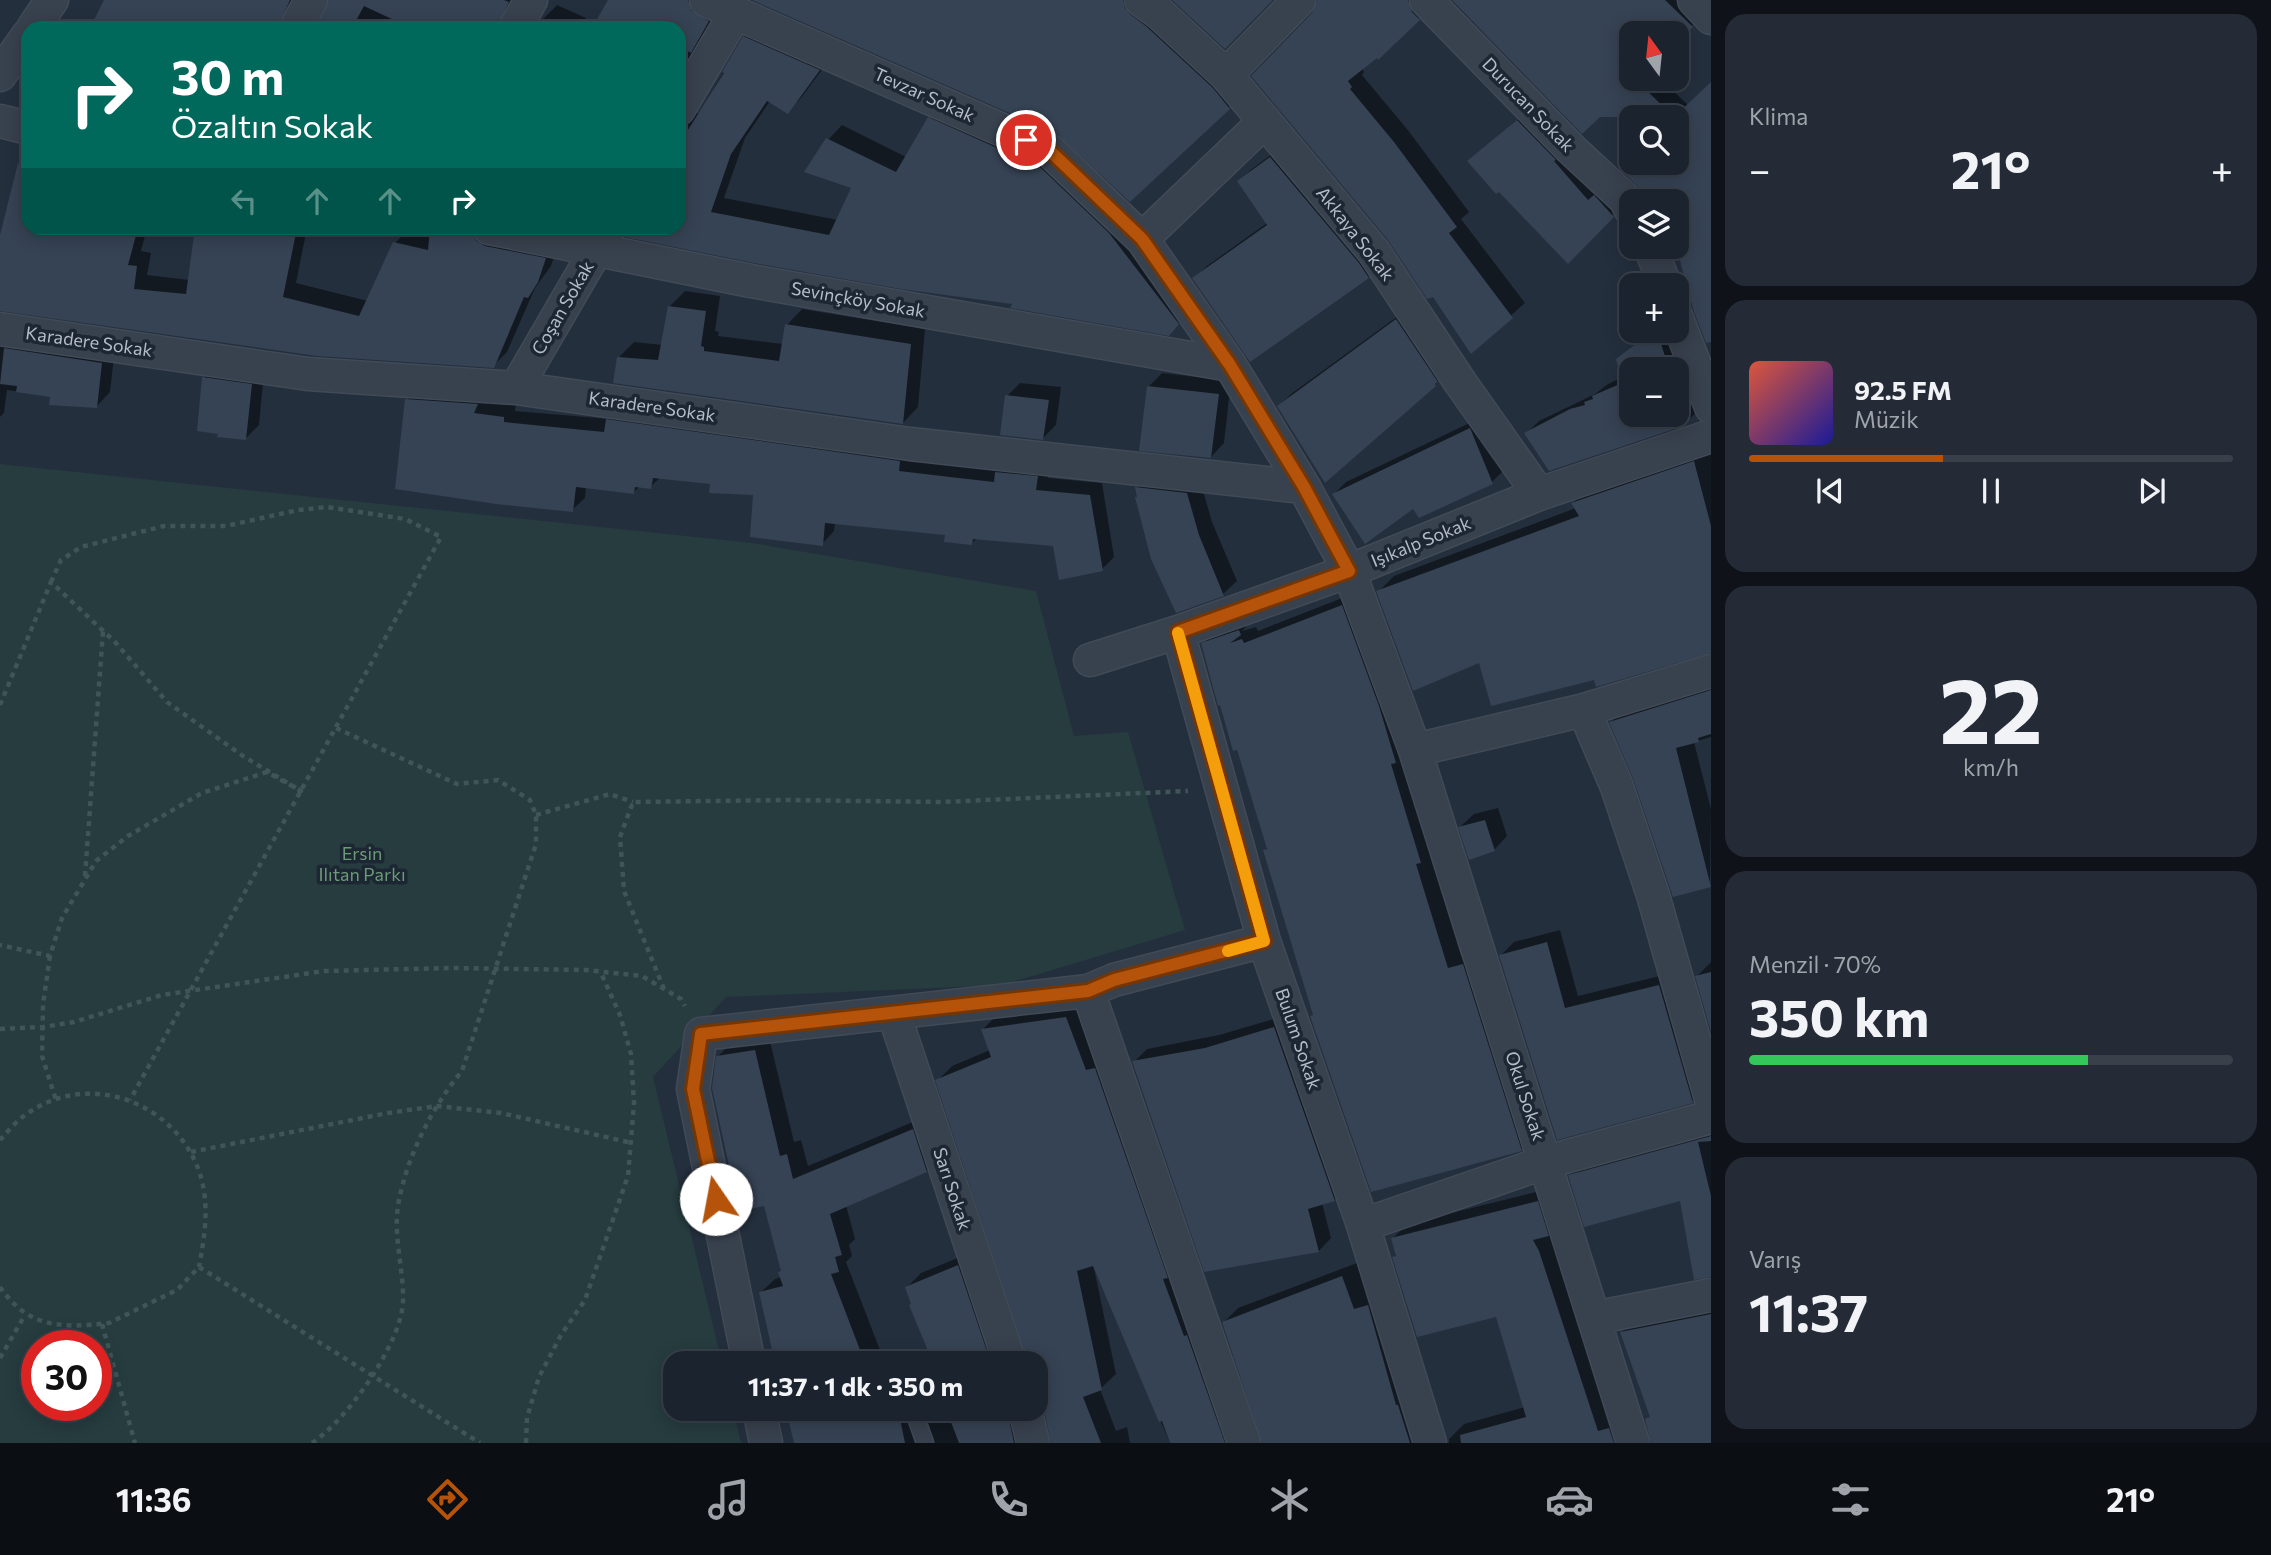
<!DOCTYPE html>
<html lang="tr">
<meta charset="utf-8">
<style>
:root{--surface:#1b232e;--page:#242b36;--text:#f1f3f6;--muted:#a0a4aa;--line:#39404a;--accent:#b45309}
body{margin:0;font-family:Commissioner,sans-serif;background:var(--page);color:var(--text);height:100vh;display:flex;flex-direction:column;font-size:26px;white-space:nowrap}
*{box-sizing:border-box;margin:0}
p{font-size:23px;color:var(--muted)}
.icon{flex:none;width:38px;height:38px;fill:none;stroke:currentColor;stroke-width:2;stroke-linecap:round;stroke-linejoin:round}
.map{position:relative;flex:1;overflow:hidden}
.drawer{display:flex;flex-direction:column;gap:14px;padding:14px;background:#0f1319;width:560px}
.drawer>*{flex:none}
.guide{position:absolute;left:21px;top:21px;width:665px;height:214px;border-radius:21px;box-shadow:0 4px 18px #0003,0 0 0 2px var(--line);background:#00695c;color:#fff;overflow:hidden}
.needle{width:46px;rotate:345deg}
.fabs{position:absolute;left:1619px;top:21px;display:grid;gap:14px}
.fabs a{display:grid;place-items:center;width:70px;height:70px;border-radius:14px;background:var(--surface);box-shadow:0 4px 18px #0003,0 0 0 2px var(--line);font-size:35px}
.speed{position:absolute;left:21px;top:1330px;display:flex;gap:14px;font-size:35px;font-weight:700;text-align:center}
.speed>*{display:grid;place-content:center;width:91px;height:91px;border-radius:50%;background:var(--surface);box-shadow:0 4px 18px #0003,0 0 0 2px var(--line);line-height:1}
.speed .limit{border:10px solid #d22;background:#fff;color:#111}
.pin{position:absolute;display:grid;place-items:center;width:60px;height:60px;color:#fff;margin:-30px;border:4px solid #fff;border-radius:50%;box-shadow:0 2px 7px #0007}
.me{position:absolute;width:77px;margin:-38px;rotate:348deg;stroke-linejoin:round;filter:drop-shadow(0 0 5px #0008)}
.turn{display:flex;align-items:center;gap:24px;height:147px;padding:0 35px;font-size:32px}
.turn .icon{width:91px;height:91px;stroke-width:2.5}
.turn b{display:block;font-size:49px;line-height:60px}
.lanes{display:flex;align-items:center;height:66px;padding:0 35px;background:#0003;justify-content:center;gap:35px;direction:ltr}
.lanes .off{opacity:.35}
.big{font-size:52px;font-weight:700;line-height:1.1}
.drawer .card{flex:1;display:flex;flex-direction:column;justify-content:center;gap:10px;min-width:0;padding:0 24px;border-radius:21px;background:var(--page)}
.drawer .dial{align-items:center;gap:0}
.dial b{font-size:91px;line-height:1}
.song{display:flex;align-items:center;gap:21px}
.cover{width:84px;height:84px;border-radius:10px;background:linear-gradient(135deg,hsl(10 70% 55%),hsl(240 70% 35%))}
.played{height:7px;border-radius:4px;background:linear-gradient(90deg,var(--accent) 40%,var(--line) 40%)}
.keys{display:flex;justify-content:space-around;direction:ltr}
.heat{display:flex;justify-content:space-between;align-items:center;font-size:38px;direction:ltr}
.charge{height:10px;border-radius:5px;background:linear-gradient(90deg,#34c759 70%,var(--line) 0)}
.trip{position:absolute;left:663px;top:1351px;width:385px;height:70px;border-radius:21px;background:var(--surface);box-shadow:0 4px 18px #0003,0 0 0 2px var(--line);font-weight:700;line-height:70px;text-align:center}
.tab-bar{display:flex;height:112px;justify-content:space-around;align-items:center;background:#0b0e12;color:var(--muted)}
.tab-bar .icon{width:49px;height:49px}
.tab-bar .active{color:var(--accent)}
.tab-bar b{font-size:32px;color:var(--text)}
main{display:flex;flex:1;min-height:0}
.map>svg:first-child{display:block}
</style>
<main>
<div class="map">
<svg width="1711" height="1443" viewBox="0 0 1711 1443">
<rect width="100%" height="100%" fill="#242f3e"/>
<path fill="#263c3f" fill-rule="evenodd" d="M0,464l752,79 284,48 38,145 54,-4 57,198 -182,55 -277,12 -73,80 69,286h-46v46h57l8,34h-741zM37,1346h59v59h-59z"/>
<path fill="#0007" fill-rule="evenodd" d="M105,0h192l2,28h-207z
M331,0h183l4,28h-200z
M649,0h61l12,7 -43,73v-52h-44z
M756,0h370l117,94 -113,106 -72,-67z
M1318,0h110l4,5 -53,53 -2,-2 -15,12 2,4 -2,3 45,54 62,83 -8,7 64,84 -54,48 -157,-338z
M1454,0h240l12,12 -30,29v-8h-45v46h30l27,26 23,-21v205l-19,9 -10,-38 -7,-13h1v-46h-25l-8,-16 -20,-16 8,-8v2h45v-46h-43l-18,-17z
M557,5l29,13 -5,10h-43l5,-9z
M758,23l74,33 -31,42 -14,14 -17,-11 -25,37 -21,60 114,22 15,-33 -25,-47 14,-15 64,32 23,-38 14,-14 111,48 69,66 60,100 -14,15 -540,-105 50,-1v-122l4,5 12,3 5,-1 44,-76z
M1531,108l94,94 -57,59 -98,-100z
M1284,145l97,119 -13,13 -174,2 13,-13 60,-43 -28,-42 13,-12z
M28,154v74h119l-6,23 10,2 -4,22 42,5 8,-52h110l-11,55 72,18 27,-58 14,-14 77,16 13,-13 59,12 -7,22 -16,22 -28,64 -14,14 -493,-57v-66l19,-80z
M685,291l35,5 -5,35 4,1 -1,4 65,8 4,-19 15,-16 123,20 -7,78 -15,16 -284,-66 15,-15 29,3 7,-39z
M1409,308l38,65 -12,12 -156,21 12,-12z
M0,326l115,23 -5,43 -14,15 -44,-11 -45,-6 -3,23 -4,4z
M1652,331h22l25,79 -14,13 -159,11 13,-13 56,-27 13,-10 15,-7 -5,-18zM1631,369h45v13l10,36h-3l-7,-26v23h-45z
M217,365l47,7 -5,53 -13,13 -42,-60z
M1162,373l69,8 -7,62 -13,14 -62,-71z
M1020,383l41,4 -5,38 -13,13 -36,-42z
M419,387l97,18 -1,6 94,8 11,-11 291,51 52,7 37,4 9,-10 41,5 -2,13 54,5 12,74 -12,12 -48,-24 -77,-7 -5,5 -25,-10 -112,-11 -1,9 -12,13 -67,-50 -43,-12 -51,-5 -11,10 -10,-1 -6,6 -48,-6 -1,12 -13,12 -165,-110z
M1482,417l22,53 -12,12 -79,24 -79,-12 12,-12z
M1711,452v200l-116,26 -115,-17 -102,-69 16,-16 182,-68 -3,-5 16,-16z
M1150,475l50,5 12,42 25,59 -14,13 -47,17 -39,-114 2,-2 -2,-7z
M1355,593l79,255 -5,4 32,104 15,-4 58,184 -13,13 -206,-136 -50,-163 3,-3 -65,-203 13,-14 37,-10 -11,11 14,-4 2,4z
M1711,680v57l-17,5 17,67 -1,76 -74,-104 -25,-59 16,-16z
M1498,808l9,28 -13,14 -34,-23 14,-13z
M1560,930l18,66 94,-23 33,115 -13,13 -134,37 -57,-183 13,-13z
M1711,962v63l-14,-49z
M1080,1003l167,440h-77l-75,-176 -1,1 22,106 -16,15 16,42 11,-4 3,16h-77l-8,-39 -9,-11v-30h-6l-93,-282 15,-15 38,-16 -7,-21 14,-14z
M1287,1015l60,172 -13,13 -12,3 9,35 -12,13 -185,-189 13,-13 72,-14z
M769,1037l25,105 7,-2 7,26 119,-50 14,40 -15,15 -80,34 9,34 -6,6 3,11 -6,6 39,101h-108l-17,-70 15,-14 7,-2 1,-7 -18,-66 -47,-148 15,-14z
M1711,1125v152l-15,1 -14,-79 -112,-23 16,-17z
M1552,1188l68,255h-171v-4l15,-15 61,-17 -28,-92 -103,-58 3,-3 -4,-16 14,-14z
M972,1252l41,111h-78l-24,-57 2,-2 -6,-17 14,-14z
M1357,1263l11,33 15,-4 50,151h-170l-39,-121 14,-14z
M1711,1302v141h-55l-8,-24 4,-4 -30,-83 16,-16z
M788,1409h235l14,34h-241z"/>
<path fill="#364354" d="M104,0h186l-12,28h-188z
M329,0h175l5,2 -12,26h-86l-47,-22 -12,22h-35z
M608,0h80l4,11 17,10 -18,32 -12,-7v-18h-87z
M752,0h371l2,8 5,6 17,13 66,61 17,21 -100,93 -73,-68z
M1172,0h101l-48,49z
M1317,0h91l4,12 8,8 -42,40 -1,-2 -29,23 4,6 -2,2 44,53 63,85 -8,6 64,85 -42,36 -38,-57 -6,2 -39,-59 -137,-164 61,-63z
M1452,0h213l28,27 -17,16v-10h-45v46h9l-3,2 37,36h-74l-18,17z
M743,36l77,34 -32,44 -21,-13 -36,53 -20,58 118,23 22,-47 -47,-16 22,-34 70,34 32,-55 112,50 69,66 70,91 -10,12 -159,-28 2,-4 -111,-15 -147,-26 -129,-26 2,-9h52v-84l45,-71 -2,-1z
M1711,82v260l-5,1 -12,-31 -14,-51 -7,-14h3v-46h-27l-7,-14 -2,2 -20,-20 11,-10v4h45v-46h-2z
M1517,120l39,40 -2,1 34,39 6,-5 20,22 -46,47 -69,-72 -3,2 -29,-33z
M1270,157l89,106 10,15 -119,84 -58,-84 75,-53 -30,-44z
M18,163l10,1v64h110l-10,37 9,1 -3,23 52,5 9,-66h102l-14,69 76,19 34,-74 35,8 2,-22h41l1,6 4,7 9,5 61,12 -8,24 -10,16 -4,-1 -30,71 -177,-12 -317,-45v-76z
M668,306l38,5 -5,35 3,1v4l75,10 6,-37 126,20 -8,80 -290,-41 4,-26 41,3z
M1396,319l42,63 -3,2 1,2 -111,97 -48,-77z
M1653,331h4l12,38h-38v46h45l2,-25 8,35 -137,46 -25,-38 46,-24 15,-4 -1,-3 9,-3 -1,-3 30,-13 -6,-24z
M4,348l98,15 -5,45 -48,-3 1,-8 -34,-5 1,-6 -17,-2z
M202,377l50,7 -6,56 -29,-3 1,-3 -21,-3z
M1147,386l72,8 -8,64 -72,-7z
M1005,395l44,5 -6,40 -43,-5z
M405,399l73,5 -4,9 30,4v5l100,10 2,-13 294,42 -1,10 51,6 44,5 1,-10 43,4 -2,14 54,5 13,76 -44,9 -6,-34 -80,-7 -1,6 -28,-3 1,-7 -120,-12 -2,23 -73,-9 3,-42 -44,-2 1,-9 -57,-6 -2,11 -16,-2 -1,7 -58,-7 -3,25 -77,-8 -101,-15z
M1470,428l23,56 -74,34 -6,-9 -48,35 -33,-50z
M1694,461l17,65v127l-115,34 -2,-7 -103,26 -12,-43 -66,28 -37,-100 203,-75 -8,-13z
M1135,487l52,6 12,42 25,61 -48,17 -25,-54 -16,-62h2z
M1342,605l37,101 17,57 -5,1 30,99 -5,1 32,104 15,-4 59,187 -151,41 -61,-176 3,-1 -50,-165 4,-1 -30,-99 -4,1 -13,-46 -2,1 -17,-63 38,-13 2,5 -11,8 12,-4 2,4z
M1711,690v44l-13,4 1,4 -23,6 35,139 -38,10 -39,-116 -25,-59z
M1485,820l10,31 -26,9 -11,-33z
M1547,942l18,66 94,-23 34,118 -136,37 -58,-185z
M1711,972v60l-16,-56z
M1066,1017l20,53 9,-2 73,210 -5,1 21,57 3,-1 38,108h-55l-8,-22 -3,1 -66,-156 -16,5 25,119 -19,7 18,46h-50l-8,-38 -7,-10v-32h-8l-93,-283 56,-23 -10,-28z
M1274,1027l61,174 -27,8 11,43 -115,20 -72,-211 73,-13z
M755,1050l25,106 7,-2 6,25 120,-50 14,43 -97,42 12,41 -7,2 4,15 -8,2 34,89h-90l-16,-71 24,-6 -5,-14 3,-1 -17,-65 -25,5 -27,-123 4,-32z
M1711,1136v5l-13,1 13,54v81l-17,3 -14,-79 -96,26 -16,-52z
M1538,1201l11,35 -16,4 6,11 59,180 11,-3 5,15h-153l-1,-8 66,-18 -30,-100 -79,20 -25,-80 4,-1 -5,-18z
M958,1265l33,98h-58l-24,-58 2,-1 -6,-17z
M1342,1276l12,33 14,-4 28,100h2l12,38h-148l-40,-121z
M1711,1314v129h-60l-6,-24 5,-2 -30,-85z
M793,1409h105l7,34h-111l-8,-33z
M946,1409h61l7,34h-55z"/>
<g fill="none" stroke-linecap="round" stroke-linejoin="round">
<defs>
<path id="service" d="M913,1409l12,34"/>
<path id="minor" d="M706,0l344,151 92,88 88,126 74,122 45,84 66,179 218,693
M1141,0l18,13 67,62 148,177 86,130 79,112
M1426,0l145,149 54,50 6,11
M1694,0l17,18
M33,28l19,-28
M296,28l15,-28
M515,28l16,-28
M0,75l28,-40
M1226,75l73,-75
M679,109l57,-97
M0,121l28,7
M489,228l262,53 479,84
M1142,239l123,-118
M1650,247l15,38
M1676,316l35,91
M0,329l308,45 208,14 394,56 394,43
M516,388l93,-160
M1178,632l86,309 99,284 67,218
M1090,660l88,-28 171,-61 190,-77 172,-58
M1584,710l33,77 36,108 58,204
M1415,750l169,-40 127,-39
M1088,991l156,452
M894,1014l116,349
M1363,1225l183,-63 165,-45
M1594,1318l117,-23
M749,1363l-56,-274 8,-55 387,-43 26,-11 150,-39
M759,1409l7,34
M1025,1409l8,34"/>
</defs>
<use href="#service" stroke="#414a57" stroke-width="19"/>
<use href="#minor" stroke="#414a57" stroke-width="35"/>
<path stroke="#3f5557" stroke-width="4.5" stroke-dasharray="5 5" stroke-linecap="butt" d="M51,582l10,-22 20,-13 83,-21h62l72,-16 29,-3 78,12 36,18 -311,563
M0,705l51,-123 64,60 52,60 76,54 58,35 -34,-19 -65,21 -74,43 -32,25 -34,57 -12,38 -50,-11
M536,815l74,-21 23,8
M85,876l18,-245
M50,956l-7,48 -1,52 14,44
M664,989l-40,-98 -4,-54 13,-35 154,-2 155,2 246,-11
M0,1029l43,-2 31,-5 88,-27 162,-24 127,-3 135,2 56,6 39,23 4,7
M0,1140c9,-10 19,-22 31,-29 62,-40 144,-7 168,60 11,32 6,64 0,96
M191,1152l197,-39 49,-7 64,7 131,30
M0,1287c29,42 62,41 109,36l68,-33 22,-23 281,176
M102,1324l33,119
M0,1358l25,-43
M312,1443c35,-23 89,-99 91,-141 1,-35 -11,-67 -4,-102 9,-45 33,-93 63,-129l74,-227v-29l-6,-15 -32,-20 -41,4 -121,-56
M526,1443l1,-25 12,-41 22,-42 24,-35 43,-124 6,-73 -3,-49 -11,-39 -19,-42"/>
<use href="#service" stroke="#38414e" stroke-width="16"/>
<use href="#minor" stroke="#38414e" stroke-width="32"/>
</g>
<g fill="none" stroke-linecap="round" stroke-linejoin="round">
<defs>
<path id="route" d="M716,1199l-23,-110 8,-55 387,-43 26,-11 150,-39 -86,-309 171,-61 -45,-84 -74,-122 -88,-126 -92,-88 -24,-11"/>
</defs>
<use href="#route" stroke="#753606" stroke-width="18"/>
<use href="#route" stroke="#b45309" stroke-width="12"/>
<path stroke="#f59e0b" stroke-width="12" d="M1178,633l86,308 -36,10"/>
</g>
<g text-anchor="middle" stroke-width="7" stroke-linejoin="round" paint-order="stroke">
<g font-size="18" fill="#b4bcc9" stroke="#1d2633">
<text transform="translate(924 95) rotate(24)" y="6">Tevzar Sokak</text>
<text transform="translate(1528 105) rotate(46)" y="6">Durucan Sokak</text>
<text transform="translate(1355 234) rotate(52)" y="6">Akkaya Sokak</text>
<text transform="translate(858 300) rotate(10)" y="6">Sevinçköy Sokak</text>
<text transform="translate(563 308) rotate(-60)" y="6">Coşan Sokak</text>
<text transform="translate(89 342) rotate(8)" y="6">Karadere Sokak</text>
<text transform="translate(652 407) rotate(8)" y="6">Karadere Sokak</text>
<text transform="translate(1421 542) rotate(-22)" y="6">Işıkalp Sokak</text>
<text transform="translate(1298 1039) rotate(71)" y="6">Bulum Sokak</text>
<text transform="translate(1525 1096) rotate(72)" y="6">Okul Sokak</text>
<text transform="translate(952 1189) rotate(72)" y="6">Sarı Sokak</text>
</g>
<g font-size="18" fill="#6b9a76" stroke="#1d2633">
<text x="362" y="860">Ersin<tspan x="362" dy="21">Ilıtan Parkı</tspan></text>
</g>
</g>
</svg>
<div class="fabs">
<a><svg class="needle" viewBox="-14 -14 28 28"><path d="M0-13l5 13h-10z" fill="#e53935"/><path d="M0 13l5-13h-10z" fill="#a0a4aa"/></svg></a>
<a><svg class="icon" aria-label="search" viewBox="0 0 24 24"><circle cx="10" cy="10" r="6"/><path d="M15 15l6 6"/></svg></a>
<a><svg class="icon" aria-label="layers" viewBox="0 0 24 24"><path d="M12 4l9 5-9 5-9-5zM3 14l9 5 9-5"/></svg></a>
<a>+</a>
<a>−</a>
</div>
<div class="speed"><div class="limit">30</div></div>
<div class="pin" style="left:1026px;top:140px;background:#d93025"><svg class="icon" aria-label="arrive" viewBox="0 0 24 24"><path d="M6 21V4h12l-3 4 3 4H6"/></svg></div>
<svg class="me" style="left:716px;top:1199px" viewBox="-20 -20 40 40"><circle r="19" fill="#fff"/><path d="M0-13L10 11 0 6-10 11z" fill="#b45309"/></svg>
<div class="trip">11:37 · 1 dk · 350 m</div>
<div class="guide">
<div class="turn"><svg class="icon" aria-label="right" viewBox="0 0 24 24"><path d="M7 20v-9h11M14 6l5 5-5 5"/></svg><div><b>30 m</b>Özaltın Sokak</div></div>
<div class="lanes"><svg class="icon off" aria-label="left" viewBox="0 0 24 24"><path d="M17 20v-9H6M10 6l-5 5 5 5"/></svg><svg class="icon off" aria-label="ahead" viewBox="0 0 24 24"><path d="M12 20V5M6 11l6-6 6 6"/></svg><svg class="icon off" aria-label="ahead" viewBox="0 0 24 24"><path d="M12 20V5M6 11l6-6 6 6"/></svg><svg class="icon" aria-label="right" viewBox="0 0 24 24"><path d="M7 20v-9h11M14 6l5 5-5 5"/></svg></div>
</div>
</div>
<section class="drawer">
<div class="card"><p>Klima</p>
<div class="heat"><a>−</a><b class="big">21°</b><a>+</a></div>
</div>
<div class="card">
<div class="song"><i class="cover"></i><div><b>92.5 FM</b><p>Müzik</p></div></div>
<div class="played"></div>
<div class="keys"><svg class="icon" aria-label="previous" viewBox="0 0 24 24"><path d="M18 5L8 12l10 7zM5 5v14"/></svg><svg class="icon" aria-label="pause" viewBox="0 0 24 24"><path d="M8 5v14M16 5v14"/></svg><svg class="icon" aria-label="next" viewBox="0 0 24 24"><path d="M6 5l10 7-10 7zM19 5v14"/></svg></div>
</div>
<div class="card dial"><b>22</b><p>km/h</p></div>
<div class="card"><p>Menzil · 70%</p><b class="big">350 km</b><div class="charge"></div></div>
<div class="card"><p>Varış</p><b class="big">11:37</b></div>
</section>
</main>
<nav class="tab-bar">
<b>11:36</b>
<svg class="icon active" aria-label="directions" viewBox="0 0 24 24"><path d="M12 3l9 9-9 9-9-9zM9 14v-3h6M13 9l2 2-2 2"/></svg>
<svg class="icon" aria-label="music" viewBox="0 0 24 24"><path d="M9 18V5l10-2v13"/><circle cx="6" cy="18" r="3"/><circle cx="16" cy="16" r="3"/></svg>
<svg class="icon" aria-label="phone" viewBox="0 0 24 24"><path d="M5 4h4l2 5-3 2q2 4 5 5l2-3 5 2v4C11 20 4 13 5 4z"/></svg>
<svg class="icon" aria-label="climate" viewBox="0 0 24 24"><path d="M12 3v18M4 7l16 10M4 17L20 7"/></svg>
<svg class="icon" aria-label="car" viewBox="0 0 24 24"><path d="M5 17H2v-5l4-1 3-4h7l3 4 3 1v5h-3M9 17h6M6 11h13"/><circle cx="7" cy="17" r="2"/><circle cx="17" cy="17" r="2"/></svg>
<svg class="icon" aria-label="filters" viewBox="0 0 24 24"><path d="M4 7h16M4 17h16"/><circle cx="9" cy="7" r="2"/><circle cx="15" cy="17" r="2"/></svg>
<b>21°</b>
</nav>
